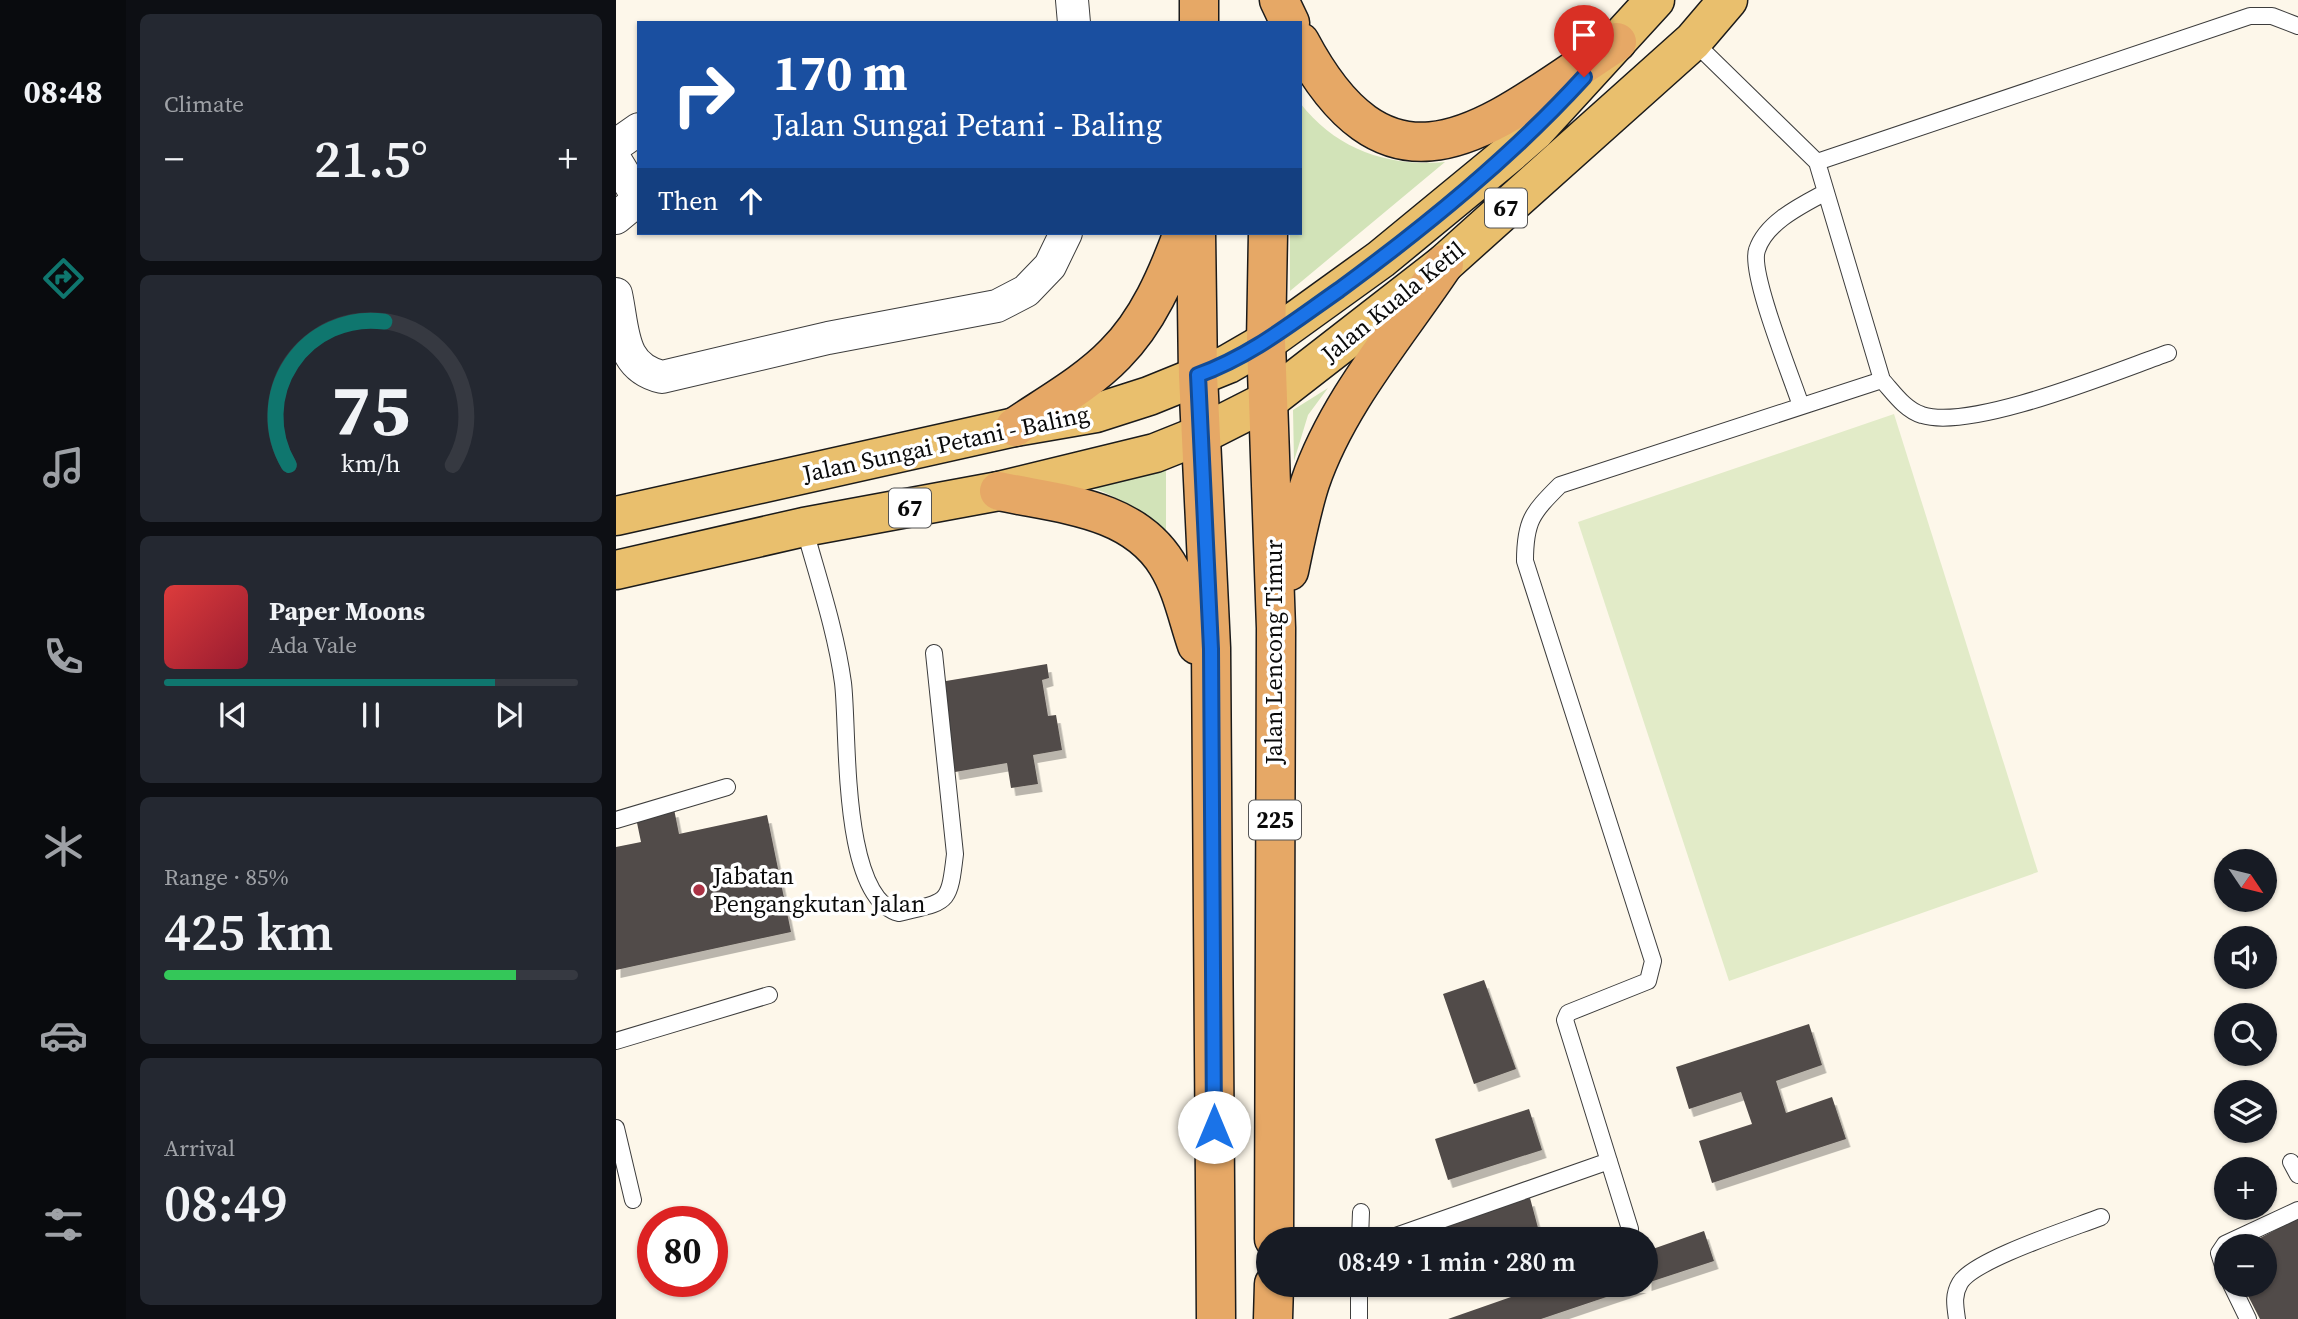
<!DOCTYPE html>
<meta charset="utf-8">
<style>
:root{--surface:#171b24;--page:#242831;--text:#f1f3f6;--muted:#9ea1a6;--line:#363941;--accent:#0f766e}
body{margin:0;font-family:"Source Serif 4",serif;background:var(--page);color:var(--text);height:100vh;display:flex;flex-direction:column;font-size:26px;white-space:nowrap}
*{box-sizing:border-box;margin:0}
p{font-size:23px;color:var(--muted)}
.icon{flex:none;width:38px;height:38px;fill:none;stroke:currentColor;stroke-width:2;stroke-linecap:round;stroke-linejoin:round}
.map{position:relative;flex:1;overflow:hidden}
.side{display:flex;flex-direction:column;gap:14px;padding:14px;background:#0d0f14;width:490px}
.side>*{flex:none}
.banner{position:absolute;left:21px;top:21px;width:665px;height:214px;border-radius:0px;box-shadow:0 2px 5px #0004;background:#1a4fa0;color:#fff;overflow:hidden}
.needle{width:46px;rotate:125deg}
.tools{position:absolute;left:1598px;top:849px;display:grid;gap:14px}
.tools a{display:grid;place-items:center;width:63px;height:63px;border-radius:50%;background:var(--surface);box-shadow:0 2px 5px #0004;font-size:35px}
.speed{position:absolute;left:21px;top:1206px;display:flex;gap:14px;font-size:35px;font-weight:700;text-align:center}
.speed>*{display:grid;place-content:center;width:91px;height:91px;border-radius:50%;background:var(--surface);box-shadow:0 2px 5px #0004;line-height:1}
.speed .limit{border:10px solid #d22;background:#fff;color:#111}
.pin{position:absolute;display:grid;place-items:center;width:60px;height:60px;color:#fff;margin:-72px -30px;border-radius:50% 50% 50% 0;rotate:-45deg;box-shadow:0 0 7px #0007}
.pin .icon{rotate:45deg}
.me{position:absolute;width:77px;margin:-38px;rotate:0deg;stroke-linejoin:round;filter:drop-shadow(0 0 5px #0008)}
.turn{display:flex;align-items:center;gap:24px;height:147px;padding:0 21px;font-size:32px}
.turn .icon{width:91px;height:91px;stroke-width:2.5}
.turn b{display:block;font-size:49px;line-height:60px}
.then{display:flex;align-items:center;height:66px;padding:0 21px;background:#0003;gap:14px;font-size:26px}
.big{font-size:52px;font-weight:600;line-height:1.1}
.side .tile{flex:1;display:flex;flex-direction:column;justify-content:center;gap:10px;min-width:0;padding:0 24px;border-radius:10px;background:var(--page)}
.side .dial{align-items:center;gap:0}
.dial svg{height:182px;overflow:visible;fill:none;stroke:var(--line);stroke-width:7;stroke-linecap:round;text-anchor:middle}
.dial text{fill:var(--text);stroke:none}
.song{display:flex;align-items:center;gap:21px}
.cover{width:84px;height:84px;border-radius:10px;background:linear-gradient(135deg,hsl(0 70% 55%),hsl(350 70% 35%))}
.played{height:7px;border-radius:4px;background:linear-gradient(90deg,var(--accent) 80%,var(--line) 80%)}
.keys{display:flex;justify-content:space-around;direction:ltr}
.heat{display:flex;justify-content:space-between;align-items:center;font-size:38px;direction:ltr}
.charge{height:10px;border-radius:5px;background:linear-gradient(90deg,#34c759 85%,var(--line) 0)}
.trip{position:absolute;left:640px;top:1227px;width:402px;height:70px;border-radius:35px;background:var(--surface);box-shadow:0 2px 5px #0004;font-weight:600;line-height:70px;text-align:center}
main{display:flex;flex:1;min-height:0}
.menu{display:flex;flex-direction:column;width:126px;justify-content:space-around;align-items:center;background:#090b0e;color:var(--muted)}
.menu .icon{width:49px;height:49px}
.menu .selected{color:var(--accent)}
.menu b{font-size:32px;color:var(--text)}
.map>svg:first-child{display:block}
</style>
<main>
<nav class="menu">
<b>08:48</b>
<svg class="icon selected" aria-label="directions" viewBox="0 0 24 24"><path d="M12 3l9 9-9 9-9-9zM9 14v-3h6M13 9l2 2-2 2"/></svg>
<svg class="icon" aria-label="music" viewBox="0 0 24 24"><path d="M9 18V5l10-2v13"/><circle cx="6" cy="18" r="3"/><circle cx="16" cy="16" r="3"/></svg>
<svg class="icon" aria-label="phone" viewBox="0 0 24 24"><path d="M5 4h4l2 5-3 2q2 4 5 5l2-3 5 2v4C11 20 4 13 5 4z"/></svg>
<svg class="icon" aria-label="climate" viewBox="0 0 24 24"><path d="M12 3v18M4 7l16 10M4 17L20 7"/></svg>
<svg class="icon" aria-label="car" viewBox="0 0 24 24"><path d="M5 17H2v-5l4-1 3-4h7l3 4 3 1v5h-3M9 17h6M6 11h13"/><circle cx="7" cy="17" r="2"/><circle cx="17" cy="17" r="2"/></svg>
<svg class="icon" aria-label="filters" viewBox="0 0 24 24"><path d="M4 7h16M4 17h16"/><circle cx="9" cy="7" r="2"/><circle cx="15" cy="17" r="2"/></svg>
</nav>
<section class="side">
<div class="tile"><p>Climate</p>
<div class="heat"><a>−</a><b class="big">21.5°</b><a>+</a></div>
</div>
<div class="tile dial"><svg viewBox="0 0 100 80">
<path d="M14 69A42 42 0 1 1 86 69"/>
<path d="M14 69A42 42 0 0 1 56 6" stroke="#0f766e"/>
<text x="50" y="56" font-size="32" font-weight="700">75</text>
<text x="50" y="72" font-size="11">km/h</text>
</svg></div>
<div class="tile">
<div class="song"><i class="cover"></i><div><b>Paper Moons</b><p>Ada Vale</p></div></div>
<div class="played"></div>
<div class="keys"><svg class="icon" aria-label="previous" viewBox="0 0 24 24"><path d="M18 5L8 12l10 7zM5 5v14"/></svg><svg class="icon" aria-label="pause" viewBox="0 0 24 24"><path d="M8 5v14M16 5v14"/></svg><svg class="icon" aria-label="next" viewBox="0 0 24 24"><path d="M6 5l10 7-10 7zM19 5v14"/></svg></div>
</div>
<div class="tile"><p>Range · 85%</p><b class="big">425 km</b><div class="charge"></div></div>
<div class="tile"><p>Arrival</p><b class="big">08:49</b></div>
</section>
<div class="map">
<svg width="1682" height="1319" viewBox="0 0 1682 1319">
<defs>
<filter id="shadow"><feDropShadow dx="4.5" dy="8" stdDeviation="0" flood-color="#0004"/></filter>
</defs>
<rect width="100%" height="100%" fill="#fdf7ea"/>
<path fill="#d2e3b8" d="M684,103c37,47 88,64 145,59l-155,129v-58h10z
M712,388l-20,27 -14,46 -1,-51z
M550,469v75c-22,-25 -40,-46 -74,-56z"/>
<path fill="#e2ebc8" d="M1278,414l144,458 -309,109 -151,-459z"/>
<path fill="#514b48" filter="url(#shadow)" d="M431,664l2,14 -7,2 6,36 8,-1 6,35 -29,5 5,29 -27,4 -4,-25 -52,9 -15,-90z
M58,809l5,25 88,-19 24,117 -175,38v-123l25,-5 -5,-24z
M868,980l32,89 -42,15 -31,-90z
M1193,1024l13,41 -46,16 10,32 46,-16 14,42 -134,44 -13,-42 53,-17 -11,-32 -52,17 -13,-42z
M913,1109l13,41 -94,30 -13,-41z
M914,1198l11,41h-104l-4,-13z
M1682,1218v101h-38l-18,-35h22v-38h-19z
M1088,1231l10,30 -67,22v-32z
M932,1284l94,1 -101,34h-93z"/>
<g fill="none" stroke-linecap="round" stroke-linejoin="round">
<defs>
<path id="service" d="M1077,41l124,121
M1266,380c11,12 23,30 40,35 50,16 192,-43 246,-62
M1185,406c-9,-28 -52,-133 -44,-156 9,-28 45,-45 69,-58
M188,527c14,51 32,104 39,156 6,49 -3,215 56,230 49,-12 50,-7 56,-59l-21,-201
M0,820l111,-33
M0,1041l153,-46
M0,1128l17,72
M1675,1162l7,13
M1014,1229l-65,-209 3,-7 80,-32 5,-20 -128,-400c0,-40 7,-48 35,-76l322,-105 -65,-218 433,-146h22l26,10
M744,1239l1,-27
M771,1239l222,-78
M1610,1275l-7,-22 6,-9 73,-34
M1615,1284l17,35
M743,1319v-35
M1341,1319c-2,-14 -4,-24 3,-36 13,-23 113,-55 141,-66"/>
<path id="minor" d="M456,0l2,23
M0,145l23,-16
M0,161l23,38
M0,218l23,-19
M0,294c8,37 4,73 46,83l166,-39 169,-32 29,-15 24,-25 16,-33"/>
<path id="primary" d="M0,516l399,-89 81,-14 53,-17 79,-32 38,-22 115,-83 130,-107 24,-21 120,-131
M0,570l188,-43 195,-36 156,-38 45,-18 69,-35 175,-136 249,-223 35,-41"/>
<path id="trunk" d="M663,0l11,23
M583,23v-23
M684,42c95,179 196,78 317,0
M580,233l2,142 13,273 5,671
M652,233l-2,109 10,286 -2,611
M399,427c34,-23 72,-44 100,-73 33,-33 52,-78 68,-121
M383,491c59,13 133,16 168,73 15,24 21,55 30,81
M673,571c6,-29 12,-60 21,-88 27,-80 88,-150 134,-219
M657,1319l1,-35"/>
</defs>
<use href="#service" stroke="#3d3d3d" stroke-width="18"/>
<use href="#minor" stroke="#3d3d3d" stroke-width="34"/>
<use href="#primary" stroke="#1b1b1b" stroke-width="41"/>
<use href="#trunk" stroke="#1b1b1b" stroke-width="41"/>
<use href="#service" stroke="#fff" stroke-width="16"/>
<use href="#minor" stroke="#fff" stroke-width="32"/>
<use href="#primary" stroke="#e9bf6d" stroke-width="38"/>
<use href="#trunk" stroke="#e6a866" stroke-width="38"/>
</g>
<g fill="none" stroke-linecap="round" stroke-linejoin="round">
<defs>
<path id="route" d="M598,1127l-3,-478 -13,-274c53,-19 95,-53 141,-85 87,-64 172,-133 245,-213"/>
</defs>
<use href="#route" stroke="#114b97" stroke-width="18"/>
<use href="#route" stroke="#1a73e8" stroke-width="12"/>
</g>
<circle fill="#aa3244" stroke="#fff" stroke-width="2.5" cx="83" cy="890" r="7"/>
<g text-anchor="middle" stroke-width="7" stroke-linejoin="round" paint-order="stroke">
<g fill="#fff" stroke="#545454" stroke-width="2">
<rect x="869" y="188.5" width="42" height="39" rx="5"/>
<rect x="273" y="488.5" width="42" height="39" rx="5"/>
<rect x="633" y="800.5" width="52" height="39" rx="5"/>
</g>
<g font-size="23" font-weight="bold" fill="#0a0a0a">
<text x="890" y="216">67</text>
<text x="294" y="516">67</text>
<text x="659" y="828">225</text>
</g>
<g font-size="24" fill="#0a0a0a" stroke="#fff">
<text transform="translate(777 302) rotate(-39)" y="8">Jalan Kuala Ketil</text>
<text transform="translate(330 444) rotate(-12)" y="8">Jalan Sungai Petani - Baling</text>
<text transform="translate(658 652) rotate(-90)" y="8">Jalan Lencong Timur</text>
</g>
<g font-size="24" fill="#0a0a0a" stroke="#fff" text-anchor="start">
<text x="97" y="884">Jabatan<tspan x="97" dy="28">Pengangkutan Jalan</tspan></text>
</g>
</g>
</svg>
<div class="tools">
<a><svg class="needle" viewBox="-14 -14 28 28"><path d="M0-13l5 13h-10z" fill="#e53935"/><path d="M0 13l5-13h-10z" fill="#9ea1a6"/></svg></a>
<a><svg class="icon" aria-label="sound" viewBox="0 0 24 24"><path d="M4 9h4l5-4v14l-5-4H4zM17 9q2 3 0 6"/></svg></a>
<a><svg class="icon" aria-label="search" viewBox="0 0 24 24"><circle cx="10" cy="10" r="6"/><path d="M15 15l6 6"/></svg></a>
<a><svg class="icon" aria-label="layers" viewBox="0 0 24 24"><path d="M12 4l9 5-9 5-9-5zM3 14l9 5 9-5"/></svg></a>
<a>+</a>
<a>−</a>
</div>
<div class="speed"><div class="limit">80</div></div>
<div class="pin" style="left:968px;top:77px;background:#d93025"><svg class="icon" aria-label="arrive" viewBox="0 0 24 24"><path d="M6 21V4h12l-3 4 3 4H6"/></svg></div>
<svg class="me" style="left:598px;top:1127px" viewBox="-20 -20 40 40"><circle r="19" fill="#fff"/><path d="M0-13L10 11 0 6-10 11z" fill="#1a73e8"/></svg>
<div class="trip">08:49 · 1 min · 280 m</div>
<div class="banner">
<div class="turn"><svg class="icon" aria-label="right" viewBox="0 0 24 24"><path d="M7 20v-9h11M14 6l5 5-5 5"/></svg><div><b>170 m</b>Jalan Sungai Petani - Baling</div></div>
<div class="then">Then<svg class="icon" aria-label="ahead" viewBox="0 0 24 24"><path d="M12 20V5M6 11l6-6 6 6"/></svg></div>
</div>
</div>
</main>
